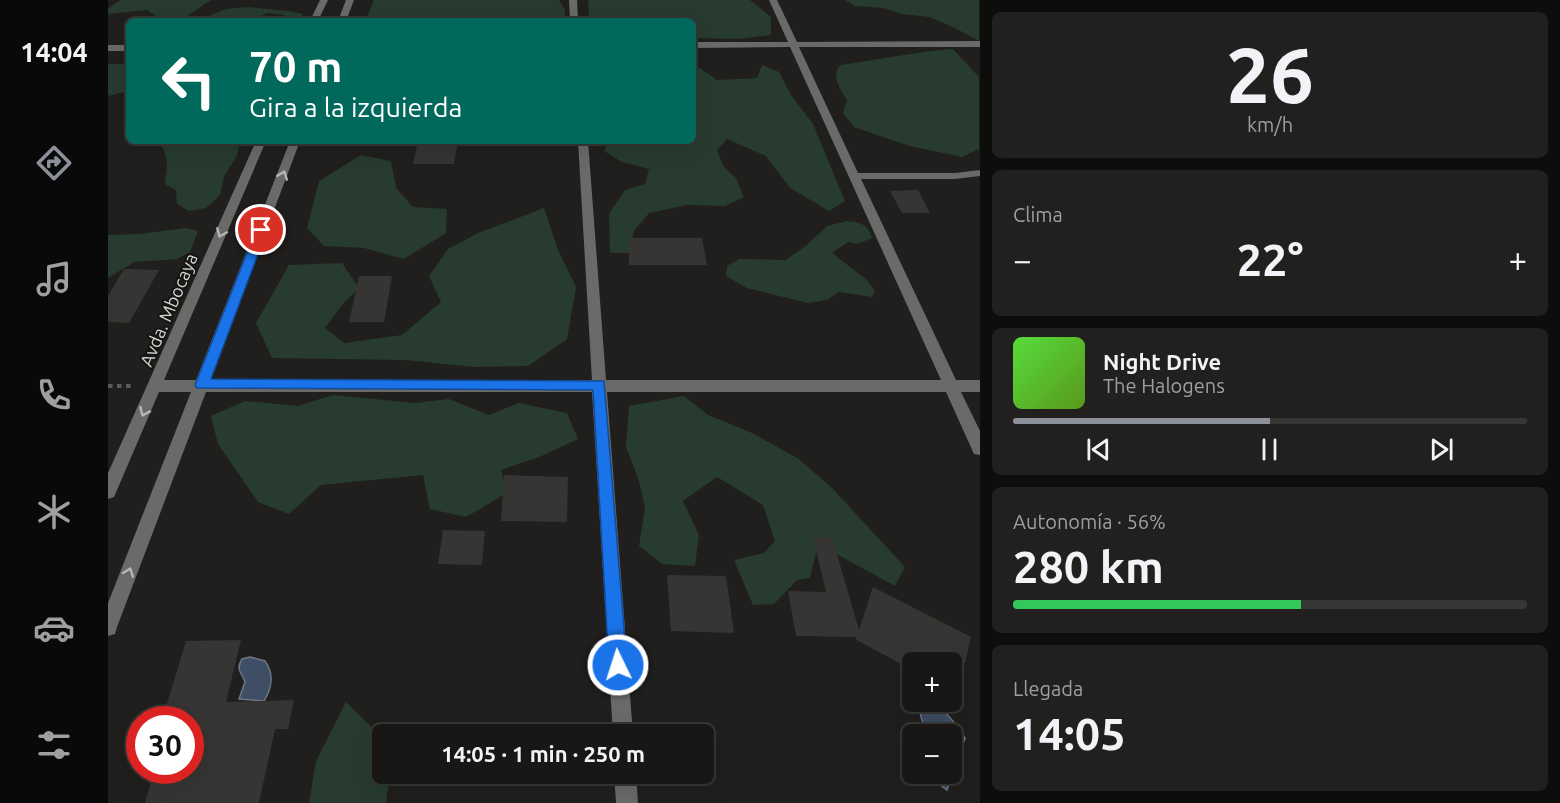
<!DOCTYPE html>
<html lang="es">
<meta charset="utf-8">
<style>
:root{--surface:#181716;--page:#21201f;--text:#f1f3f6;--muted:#9f9fa1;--line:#363635;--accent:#8c9099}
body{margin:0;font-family:Ubuntu,sans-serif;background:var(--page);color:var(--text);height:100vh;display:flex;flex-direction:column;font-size:22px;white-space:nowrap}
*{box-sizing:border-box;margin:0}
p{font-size:20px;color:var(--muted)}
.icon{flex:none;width:33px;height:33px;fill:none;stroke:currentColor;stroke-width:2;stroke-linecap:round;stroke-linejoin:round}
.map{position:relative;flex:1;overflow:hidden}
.drawer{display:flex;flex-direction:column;gap:12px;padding:12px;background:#0d0d0c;width:580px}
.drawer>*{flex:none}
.top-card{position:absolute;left:18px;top:18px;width:570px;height:126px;border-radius:9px;box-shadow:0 6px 24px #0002,0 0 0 2px var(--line);background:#00695c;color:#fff;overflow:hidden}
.tools{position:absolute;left:794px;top:652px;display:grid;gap:12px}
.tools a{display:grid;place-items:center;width:60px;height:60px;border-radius:9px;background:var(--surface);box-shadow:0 6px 24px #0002,0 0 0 2px var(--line);font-size:30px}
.speed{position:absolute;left:18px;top:706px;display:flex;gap:12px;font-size:30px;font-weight:700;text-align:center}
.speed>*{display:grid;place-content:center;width:78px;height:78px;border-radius:50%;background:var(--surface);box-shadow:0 6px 24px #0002,0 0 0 2px var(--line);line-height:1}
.speed .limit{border:9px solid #d22;background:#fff;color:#111}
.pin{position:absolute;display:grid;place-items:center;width:51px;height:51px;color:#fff;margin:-26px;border:3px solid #fff;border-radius:50%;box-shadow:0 2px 6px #0007}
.me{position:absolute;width:66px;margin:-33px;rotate:356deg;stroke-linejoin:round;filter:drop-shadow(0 0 4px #0008)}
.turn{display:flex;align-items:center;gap:21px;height:126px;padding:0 24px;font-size:27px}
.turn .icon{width:78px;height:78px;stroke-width:2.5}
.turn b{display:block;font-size:42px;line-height:51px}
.big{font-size:45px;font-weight:600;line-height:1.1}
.drawer .card{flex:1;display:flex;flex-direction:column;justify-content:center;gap:9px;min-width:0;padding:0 21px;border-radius:9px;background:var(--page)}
.drawer .dial{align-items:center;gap:0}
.dial b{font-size:78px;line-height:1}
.song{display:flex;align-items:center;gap:18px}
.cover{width:72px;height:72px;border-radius:9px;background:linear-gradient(135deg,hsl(110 70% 55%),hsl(90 70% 35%))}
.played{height:6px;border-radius:3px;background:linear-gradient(90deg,var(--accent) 50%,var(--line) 50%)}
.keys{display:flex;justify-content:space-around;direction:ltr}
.heat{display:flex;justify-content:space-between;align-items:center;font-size:33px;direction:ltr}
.charge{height:9px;border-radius:4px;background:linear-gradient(90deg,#34c759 56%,var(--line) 0)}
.trip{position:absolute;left:264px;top:724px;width:342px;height:60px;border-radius:9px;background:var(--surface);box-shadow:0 6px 24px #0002,0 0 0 2px var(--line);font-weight:600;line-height:60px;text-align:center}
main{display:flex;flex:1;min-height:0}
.tab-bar{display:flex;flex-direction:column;width:108px;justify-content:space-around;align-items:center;background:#0a0909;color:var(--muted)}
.tab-bar .icon{width:42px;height:42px}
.tab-bar .on{color:var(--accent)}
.tab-bar b{font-size:27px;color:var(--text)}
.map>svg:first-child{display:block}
</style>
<main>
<nav class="tab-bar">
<b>14:04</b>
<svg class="icon on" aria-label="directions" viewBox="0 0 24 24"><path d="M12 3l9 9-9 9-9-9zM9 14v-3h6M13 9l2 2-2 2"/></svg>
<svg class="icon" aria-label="music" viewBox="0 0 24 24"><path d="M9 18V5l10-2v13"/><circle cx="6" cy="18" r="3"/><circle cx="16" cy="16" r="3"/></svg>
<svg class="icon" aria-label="phone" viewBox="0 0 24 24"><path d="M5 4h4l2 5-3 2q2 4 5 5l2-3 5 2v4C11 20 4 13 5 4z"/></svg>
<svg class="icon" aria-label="climate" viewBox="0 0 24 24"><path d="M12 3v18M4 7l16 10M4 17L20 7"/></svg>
<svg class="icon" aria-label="car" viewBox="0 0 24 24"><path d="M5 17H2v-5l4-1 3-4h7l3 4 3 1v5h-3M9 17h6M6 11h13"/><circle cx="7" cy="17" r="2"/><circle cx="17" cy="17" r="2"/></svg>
<svg class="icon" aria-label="filters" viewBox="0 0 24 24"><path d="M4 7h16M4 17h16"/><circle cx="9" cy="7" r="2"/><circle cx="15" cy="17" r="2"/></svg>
</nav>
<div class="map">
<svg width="872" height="803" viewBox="0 0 872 803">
<rect width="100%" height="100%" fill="#201f1d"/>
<path fill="#273b30" d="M12,0h91l-27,18 14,3h-58l16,-5 -9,-6 -39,4v-5z
M266,0h185l6,10 -1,11h-203l7,-6z
M480,0h162l21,17v18l-33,4 -45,-1v-17h-104z
M737,0h134v41l-26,-14 -24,-10 -27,-3 -18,-6 -29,-2z
M139,7l42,4 14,3 -2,7h-14l-3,-6 -17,-2 -16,8 -40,-1v-5l15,-6z
M845,49l26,28v72l-17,8 -52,-11 -56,-19 -11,-14 4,-13c-7,-11 -16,-23 -7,-35 38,-5 75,-13 113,-16z
M585,63l24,17 40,-2 5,-13 17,7 12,23 22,29 32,77 -16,10 -39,-23 -24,-32 -39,-17 -10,11 6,16 13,12 8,19 -19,9 -38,-1 -38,8 -15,18 -5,22h-19l-1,-39 16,-24 20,-6 4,-15 -27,-7 -18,-11 5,-10h84z
M0,64h21v27l-21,5z
M48,141h84l-3,15 -13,20 -4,19 -14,13 -17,3 -12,-7 -1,-14 -11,-6c2,-15 5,-33 -9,-43z
M253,155l30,6 5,27 17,19 34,2 -1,24 -42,26 -40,-11 -40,-2 -17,-18 12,-47z
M436,208l14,42 18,37 -9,52 -39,27 -54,1 -69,-7 -133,-2 -16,-35 33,-58 53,-2 17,25 -17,17 -17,23 19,15 58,-8 39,-33 -12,-26 19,-27 30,-16z
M739,221c13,1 21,3 25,17l-14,6 -10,-2 -16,11 35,27 8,11 -3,6 -33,-5 -12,8 -19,3 -61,-15 -21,-12 1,-10 12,-7 47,1 22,-16 19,-18z
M78,228l12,3 -8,21 -13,7 -43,3 -26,16v-43l32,-1z
M225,395l82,8 34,-4 40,16 30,-12 48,10 11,26 -39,18 -38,13 6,23 -41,24 -36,-8 -7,-34 -102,10 -32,29 -31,-12 -40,-58 -7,-28 34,-15 52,5z
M576,396l24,19 44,18 47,26 34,30 72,78 -10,19 -77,-42 -8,34 -13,2 -23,24 -21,1 -19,-45 30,-7 11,-12 -12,-36 -46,-28 -34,24 16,34 -4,31 -33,-2 -23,-18 6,-39 -7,-29 -12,-31 3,-41z
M238,702l36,35v37h8l-4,29h-77l7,-42z"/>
<path fill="#3e4e64" stroke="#6c7786" stroke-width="1.5" d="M142,657l15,4c10,14 7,27 -1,40l-25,-2 6,-17c-3,-10 -10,-11 -3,-23z
M809,702c25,0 35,17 48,36l-18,52 -22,-16h26v-39h-25z"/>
<path fill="#363533" d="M310,141h40l-4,23h-41z
M810,190l12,23h-28l-12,-22z
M521,238h73l5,27h-78z
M16,269l35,1 -30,53 -21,-1v-26z
M251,276h33l-8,46h-35z
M396,475l64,2 -1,45 -66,-1z
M335,530l42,1 -3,34 -44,-1z
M724,537l27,93 14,-43 98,50 -6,26h-53v7l-57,-31 1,-2 -60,-1 -8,-45 38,1 -13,-54z
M559,575l59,1 8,57 -63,-2z
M133,640l-15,62 68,-2 -6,29h-13l-16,74h-114l9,-32h36v-51h-28l24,-79z"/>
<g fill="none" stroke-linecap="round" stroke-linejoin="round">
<path stroke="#5b5b59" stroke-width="4" stroke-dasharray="4.5 4.5" stroke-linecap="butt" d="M0,386h26"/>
<path fill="#6a6a69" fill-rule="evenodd" d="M212,0h8l-10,21h-8z
M238,0h8l-8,21h-8z
M461,0h8l1,21h-8z
M661,0h8l20,42 183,-1v6h-181l59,126h97l25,-3v6l-25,3h-94l95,201h24v12h-19l19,39v24l-6,-1 -28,-62h-339l26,343h-20l-21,-343h-386l-89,235 -2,7 -7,2v-33l83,-211h-32l-45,105 -6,2v-26l148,-332h10l-102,239h32l94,-239h10l-90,239h382l-14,-239h10l18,239h335l-151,-333 -97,1v-6h95z
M0,45h21v6h-21z
M506,774h22l2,29h-22z"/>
</g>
<defs><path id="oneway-chevron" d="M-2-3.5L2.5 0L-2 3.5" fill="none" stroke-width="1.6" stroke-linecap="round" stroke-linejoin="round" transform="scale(1.5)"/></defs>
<g stroke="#b6b6b5">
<use href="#oneway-chevron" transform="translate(175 175) rotate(-69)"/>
<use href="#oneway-chevron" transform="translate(113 233) rotate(113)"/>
<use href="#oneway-chevron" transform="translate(36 412) rotate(114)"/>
<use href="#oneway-chevron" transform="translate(21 572) rotate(-69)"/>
</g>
<path fill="#1a73e8" stroke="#114b97" stroke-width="1.5" d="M153,226l6,4 -56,149 393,2 23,284 -3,6 -6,3 -6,-3 -3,-6 -16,-275 -396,-2 -2,-3 61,-155z"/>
<g text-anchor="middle" stroke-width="4.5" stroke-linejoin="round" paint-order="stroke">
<g font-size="18" fill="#d7d7d5" stroke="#171614">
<text transform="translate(61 310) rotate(-67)" y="6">Avda. Mbocaya</text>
</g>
</g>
</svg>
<div class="tools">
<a>+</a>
<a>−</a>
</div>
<div class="speed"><div class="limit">30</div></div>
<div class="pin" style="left:153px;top:230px;background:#d93025"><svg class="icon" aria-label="arrive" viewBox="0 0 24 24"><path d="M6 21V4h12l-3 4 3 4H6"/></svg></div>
<svg class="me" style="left:510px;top:665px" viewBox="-20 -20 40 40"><circle r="17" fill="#1a73e8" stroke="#fff" stroke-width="3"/><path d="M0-11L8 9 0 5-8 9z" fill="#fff"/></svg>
<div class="trip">14:05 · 1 min · 250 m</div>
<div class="top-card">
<div class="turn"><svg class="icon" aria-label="left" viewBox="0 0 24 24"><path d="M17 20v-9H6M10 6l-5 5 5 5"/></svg><div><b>70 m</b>Gira a la izquierda</div></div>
</div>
</div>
<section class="drawer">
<div class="card dial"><b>26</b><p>km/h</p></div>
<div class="card"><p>Clima</p>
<div class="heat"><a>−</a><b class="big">22°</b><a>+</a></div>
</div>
<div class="card">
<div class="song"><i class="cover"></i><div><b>Night Drive</b><p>The Halogens</p></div></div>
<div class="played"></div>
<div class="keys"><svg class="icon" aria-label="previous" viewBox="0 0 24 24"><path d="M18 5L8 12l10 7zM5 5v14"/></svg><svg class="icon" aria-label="pause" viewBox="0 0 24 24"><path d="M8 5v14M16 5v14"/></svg><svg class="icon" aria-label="next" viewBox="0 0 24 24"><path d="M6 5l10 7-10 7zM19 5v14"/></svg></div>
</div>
<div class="card"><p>Autonomía · 56%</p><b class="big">280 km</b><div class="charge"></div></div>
<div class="card"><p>Llegada</p><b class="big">14:05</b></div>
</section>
</main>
